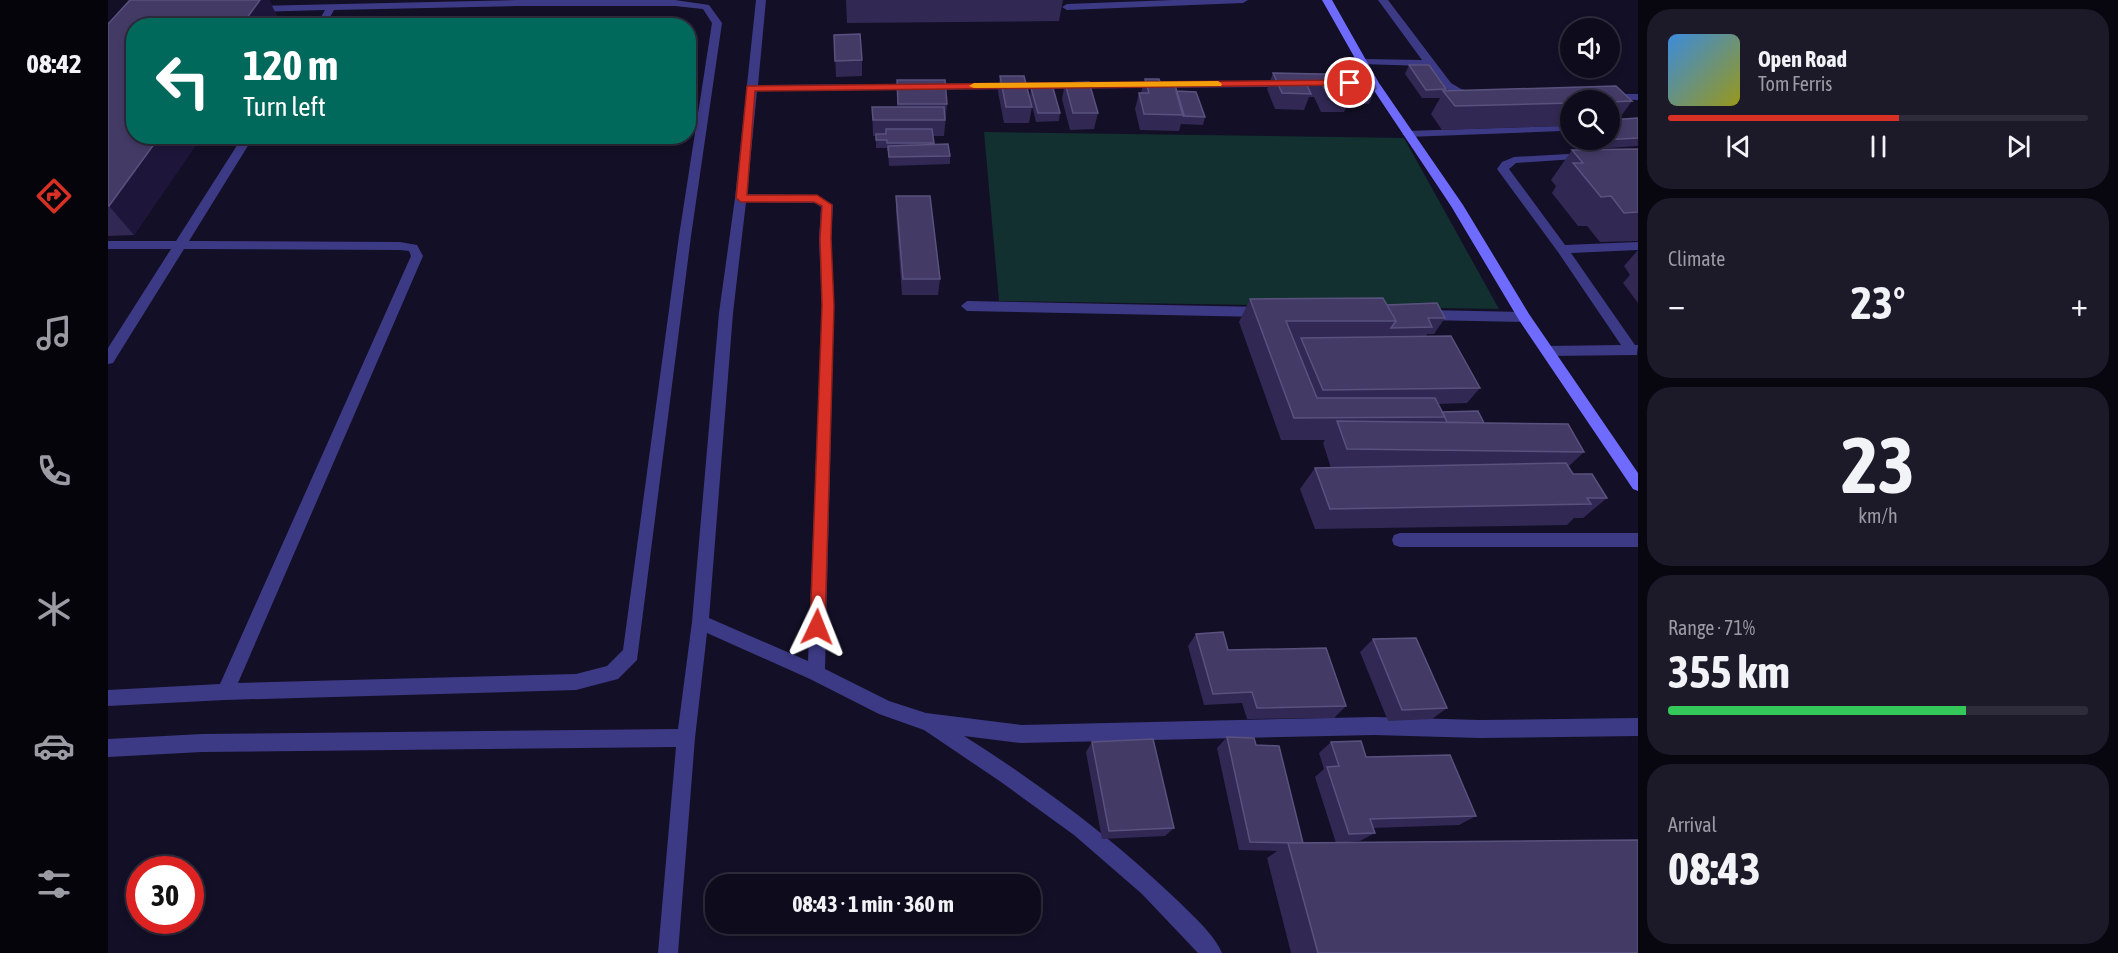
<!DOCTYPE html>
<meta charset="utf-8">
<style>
:root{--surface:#0e0b1c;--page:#1c1929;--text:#f1f3f6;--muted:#9b9ba3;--line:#2e2b3b;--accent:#d93025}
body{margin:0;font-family:"Asap Condensed",sans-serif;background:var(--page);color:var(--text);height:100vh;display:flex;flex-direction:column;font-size:22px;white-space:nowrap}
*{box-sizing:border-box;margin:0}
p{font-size:20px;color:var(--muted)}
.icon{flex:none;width:33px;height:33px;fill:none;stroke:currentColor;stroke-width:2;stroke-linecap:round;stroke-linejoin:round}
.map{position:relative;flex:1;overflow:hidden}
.panel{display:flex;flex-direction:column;gap:9px;padding:9px;background:#08060f;width:480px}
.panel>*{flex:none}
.banner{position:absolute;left:18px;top:18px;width:570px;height:126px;border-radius:24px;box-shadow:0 3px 9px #0003,0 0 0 2px var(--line);background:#00695c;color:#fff;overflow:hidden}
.fabs{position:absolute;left:1452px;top:18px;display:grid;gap:12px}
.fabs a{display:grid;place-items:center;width:60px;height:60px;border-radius:50%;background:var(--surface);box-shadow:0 3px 9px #0003,0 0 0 2px var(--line);font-size:30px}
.speed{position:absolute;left:18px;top:856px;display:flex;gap:12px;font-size:30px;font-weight:700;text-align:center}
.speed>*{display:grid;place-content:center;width:78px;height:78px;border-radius:50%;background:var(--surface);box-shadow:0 3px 9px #0003,0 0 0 2px var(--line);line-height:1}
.speed .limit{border:9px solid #d22;background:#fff;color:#111}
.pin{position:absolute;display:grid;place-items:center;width:51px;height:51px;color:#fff;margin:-26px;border:3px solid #fff;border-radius:50%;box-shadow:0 2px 6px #0007}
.me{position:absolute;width:66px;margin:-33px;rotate:2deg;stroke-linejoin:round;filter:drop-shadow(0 0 4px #0008)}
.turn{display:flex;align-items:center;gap:21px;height:126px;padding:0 18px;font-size:27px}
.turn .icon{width:78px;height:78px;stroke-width:2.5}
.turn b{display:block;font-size:42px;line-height:51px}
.big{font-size:45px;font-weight:700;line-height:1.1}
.panel .tile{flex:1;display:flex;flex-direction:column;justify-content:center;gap:9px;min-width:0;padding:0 21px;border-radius:24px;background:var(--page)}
.panel .dial{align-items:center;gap:0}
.dial b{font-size:78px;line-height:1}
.song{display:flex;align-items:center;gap:18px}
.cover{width:72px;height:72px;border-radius:9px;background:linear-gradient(135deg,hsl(210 70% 55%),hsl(60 70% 35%))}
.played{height:6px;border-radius:3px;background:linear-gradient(90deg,var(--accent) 55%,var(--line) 55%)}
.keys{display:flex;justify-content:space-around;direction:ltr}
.heat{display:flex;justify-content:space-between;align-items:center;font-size:33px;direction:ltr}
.charge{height:9px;border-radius:4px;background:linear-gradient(90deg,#34c759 71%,var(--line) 0)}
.trip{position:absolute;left:597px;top:874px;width:336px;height:60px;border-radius:24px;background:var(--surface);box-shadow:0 3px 9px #0003,0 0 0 2px var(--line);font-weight:700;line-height:60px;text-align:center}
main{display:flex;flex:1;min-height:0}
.tab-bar{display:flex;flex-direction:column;width:108px;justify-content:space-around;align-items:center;background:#06040b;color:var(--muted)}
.tab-bar .icon{width:42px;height:42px}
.tab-bar .active{color:var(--accent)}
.tab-bar b{font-size:27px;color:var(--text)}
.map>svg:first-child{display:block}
</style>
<main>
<nav class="tab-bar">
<b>08:42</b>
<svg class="icon active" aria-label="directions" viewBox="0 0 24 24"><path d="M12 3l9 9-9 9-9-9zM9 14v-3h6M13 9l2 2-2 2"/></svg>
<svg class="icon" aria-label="music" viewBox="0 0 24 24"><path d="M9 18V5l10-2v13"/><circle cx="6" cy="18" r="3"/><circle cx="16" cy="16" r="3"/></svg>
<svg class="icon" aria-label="phone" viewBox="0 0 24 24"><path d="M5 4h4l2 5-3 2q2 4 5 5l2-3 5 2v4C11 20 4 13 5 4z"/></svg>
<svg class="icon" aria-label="climate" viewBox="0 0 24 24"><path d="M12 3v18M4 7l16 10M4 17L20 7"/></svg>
<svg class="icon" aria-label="car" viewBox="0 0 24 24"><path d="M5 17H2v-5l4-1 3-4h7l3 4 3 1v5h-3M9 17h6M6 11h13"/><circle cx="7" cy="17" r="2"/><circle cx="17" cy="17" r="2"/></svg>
<svg class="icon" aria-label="filters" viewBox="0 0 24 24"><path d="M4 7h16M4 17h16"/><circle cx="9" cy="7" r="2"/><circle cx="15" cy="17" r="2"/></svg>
</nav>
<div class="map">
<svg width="1530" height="953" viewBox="0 0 1530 953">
<rect width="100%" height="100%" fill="#130f26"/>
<path fill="#12302f" d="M876,132l420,6 95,171 -500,-8z"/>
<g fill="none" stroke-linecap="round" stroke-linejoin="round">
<path fill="#3d3a85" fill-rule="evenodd" d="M408,0h159l34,5 13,18 -31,213 -54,424 -19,19 -42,11 -351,10 -117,6v-16l112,-6 191,-428 -2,-5 -9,-1 -216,-1 -71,114 -5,1v-16l63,-99h-63v-8h68l67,-105h11l-65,105 211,1 17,3 6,11 -185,427 338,-9 31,-8 16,-16 56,-414 33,-213 -9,-14 -28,-3h-159l-182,4 -9,16h-9l9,-16 -71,2 -5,-3 5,-3z
M1065,0h75l-5,3 -176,7 -5,-3 5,-3z
M1270,0h10l63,83 10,6 16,4v4c-24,4 -38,-14 -51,-31l-66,-2v-4l4,-1 58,1z
M1500,94h30v6l-34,-1v-4z
M1450,126l5,3 -1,2 -155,6 -5,-3 5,-3z
M1478,153l6,3 -2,2 -74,5 -7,6 56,76 73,-3v8l-67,3 64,92h3l-1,10 -90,1 -7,-5 7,-5 74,-1 -63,-93 -61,-83 5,-7 12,-5z
M859,301l296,6 7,5 -7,5 -296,-6 -6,-5z
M1317,310l99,2 7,5 -7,5 -99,-2 -7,-5z
M1292,533h238v14h-238l-6,-2 -2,-5 2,-5z"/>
<path fill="#3d3a85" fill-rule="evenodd" d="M648,0h10l-8,85 529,-4 5,3 -5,3 -530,4 -10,103 70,1 16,10 -2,34 3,67 -9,363 64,32 37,12 95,12 353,-8 106,3 158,-2v18l-158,2 -106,-3 -353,8 -57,-7c76,48 149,102 214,165 15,15 36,33 44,52h-24l-56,-59 -68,-59 -73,-53 -77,-52 -45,-16 -69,-35 -103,-46 -12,105 -17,215h-20l18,-206 -474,5 -94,5v-18l94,-5 476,-5 14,-107 27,-309 16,-115zM638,202l69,1 6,4 -2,32 3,67 -14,355 -99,-43 24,-305z"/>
<path fill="#6f6bff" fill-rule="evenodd" d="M1214,0h10l47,83 84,122 66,109 109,159v18l-5,-2 -114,-169 -68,-114 -82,-123z"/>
</g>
<path fill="#312854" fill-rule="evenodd" d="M22,0h139l11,22 -146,213 -26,1v-212z
M738,0h217l-4,21 -212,2z
M726,35l28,25v16l-26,1z
M1301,65l37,24 -1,2 187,10 -13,18 19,-1v28l-59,4 -18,-20 3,-4 -122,4 -11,-16 9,-16h-18l-17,-24zM1462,100h40v40h-40z
M1165,73l103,15 -7,16 -21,-1 -4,9h-23l-7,-15h-5l-5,13 -29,-1 -8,-20z
M892,76l32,31 -3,16h-25l-6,-31z
M1037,79l31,12 29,26 -2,8 -22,-1 -2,7 -39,-1 -5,-21 4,-16h2z
M789,80l50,24 -3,32h-11v9l17,11v8l-61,2 -1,-15h-1v-3h-11v-12h-3l-1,-29h25z
M957,83l33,30 -4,16 -24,1 -8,-31z
M923,88l29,25 -1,8 -23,1 -6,-25z
M1530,149v92l-38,1 -13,-16h-9l-26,-33 4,-7 -5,-6 21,-30z
M788,196l44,83 -2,16h-36l-6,-83z
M1530,250v53l-15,-20 7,-8 -6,-9z
M1142,299l137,6 58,13 -11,16h-7l-1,3 54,51 -13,15 -29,1 4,8 142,40 -16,15 5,7 34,24 -24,20h-9l-7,7 -252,4 -15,-40 15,-21h16l-8,-25 2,-3h-44l-42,-118z
M1088,634l32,16 118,56 -12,12 -87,1 -5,-16 -38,2 -16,-59z
M1265,639l74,69 -15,11 -44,2 -28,-69z
M1119,737l29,8 47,98 335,110h-347l-24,-95 10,-7 -38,-1 -22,-102z
M984,742l82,86 -9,8 -63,3 -16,-87z
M1223,742l35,15 110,59 -17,9 -86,3 2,5 -15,8 -24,2 -21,-66 9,-8 -5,-16z"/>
<path fill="#1d163a" d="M152,0h9l11,22 -2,4h-37z
M52,136h42l-68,99 -25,-29z"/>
<path fill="#433a66" stroke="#5a527e" stroke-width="1.5" d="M22,0h130l-19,26h-107v110h26l-51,70h-1v-182z
M752,34l2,26 -27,1 -1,-26z
M1301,65h20l17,24 -20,1z
M1165,73l96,2 7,13 -29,-1 5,9h-24l-7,-15h-16l6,13 -29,-1z
M892,76h24l8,31h-26z
M1037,79h14l2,6h14l9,30 -40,-1 -5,-21h10z
M789,80h48l2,24h-49z
M981,82l9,31h-25l-8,-30z
M1508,86l16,15 -22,1v-2h-40v3l-115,3 -12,-15z
M923,88h22l7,25h-22z
M1068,91l20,1 9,25 -22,-1z
M764,107h72l1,13h-72z
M1530,118v20l-53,3 -2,-1h27v-20z
M778,129h46l2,14h-47v-3h-11v-6h10z
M840,144l2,12 -61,1 -1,-11z
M1530,149v63l-14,1 -13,-17 -10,1 -28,-34h10l-11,-13z
M788,196h34l10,83h-37z
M1275,298l13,23h-110l31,77h118l10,19 -151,1 -44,-119z
M1329,303l8,15h-17l4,9 -41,1 5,-7 -9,-16z
M1343,336l29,52 -157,2 -22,-52z
M1370,411l6,12 -37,-1 -5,-10z
M1229,421l231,3 16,28 -237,-3z
M1458,463l7,11h19l15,24h-20l4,6 -261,5 -15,-41z
M1115,632l5,18 98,-2 20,58 -89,2 -5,-16 -39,2 -17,-60z
M1308,638l31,70 -45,2 -29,-71z
M1119,737l27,1 2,7 23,1 24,97 -53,-1z
M1045,739l21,89 -65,3 -17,-89z
M1253,741l5,16 84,-2 26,61 -106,3 5,14 -26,1 -22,-67 12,-1 -8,-24z
M1530,840v113h-320l-30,-110z"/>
<path fill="#d93025" stroke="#8d1f18" stroke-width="1.5" d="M1242,80l4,1v4l-599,6 -8,104h70l15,10 -1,33 3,68 -9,321 -2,5 -6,2 -5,-2 -2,-5 12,-321 -2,-68 2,-32 -8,-4h-73l-5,-4 11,-112z"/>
<path fill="#f59e0b" d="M1110,81l4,3 -1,2 -247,2 -5,-2 5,-3z"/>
</svg>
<div class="fabs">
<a><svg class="icon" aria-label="sound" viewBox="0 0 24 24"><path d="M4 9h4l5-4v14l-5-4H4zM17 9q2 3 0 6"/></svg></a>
<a><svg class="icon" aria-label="search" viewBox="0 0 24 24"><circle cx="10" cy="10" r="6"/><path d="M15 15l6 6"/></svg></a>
</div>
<div class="speed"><div class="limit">30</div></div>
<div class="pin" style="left:1242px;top:83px;background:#d93025"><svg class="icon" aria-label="arrive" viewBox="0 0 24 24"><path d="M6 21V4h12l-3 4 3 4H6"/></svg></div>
<svg class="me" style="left:709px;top:627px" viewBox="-20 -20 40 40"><path d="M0-17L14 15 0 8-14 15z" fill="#d93025" stroke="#fff" stroke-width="4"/></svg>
<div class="trip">08:43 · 1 min · 360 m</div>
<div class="banner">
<div class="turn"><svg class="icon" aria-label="left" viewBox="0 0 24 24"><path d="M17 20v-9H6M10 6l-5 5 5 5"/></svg><div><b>120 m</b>Turn left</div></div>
</div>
</div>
<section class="panel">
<div class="tile">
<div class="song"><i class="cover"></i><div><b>Open Road</b><p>Tom Ferris</p></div></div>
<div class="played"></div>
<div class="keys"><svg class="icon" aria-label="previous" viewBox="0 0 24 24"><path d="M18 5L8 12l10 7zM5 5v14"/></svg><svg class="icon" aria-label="pause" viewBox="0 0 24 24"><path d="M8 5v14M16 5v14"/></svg><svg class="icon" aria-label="next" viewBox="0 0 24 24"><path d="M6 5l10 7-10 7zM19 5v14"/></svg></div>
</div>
<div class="tile"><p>Climate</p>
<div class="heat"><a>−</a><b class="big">23°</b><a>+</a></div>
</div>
<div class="tile dial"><b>23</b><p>km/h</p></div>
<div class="tile"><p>Range · 71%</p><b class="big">355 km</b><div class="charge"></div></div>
<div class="tile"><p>Arrival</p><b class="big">08:43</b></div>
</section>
</main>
